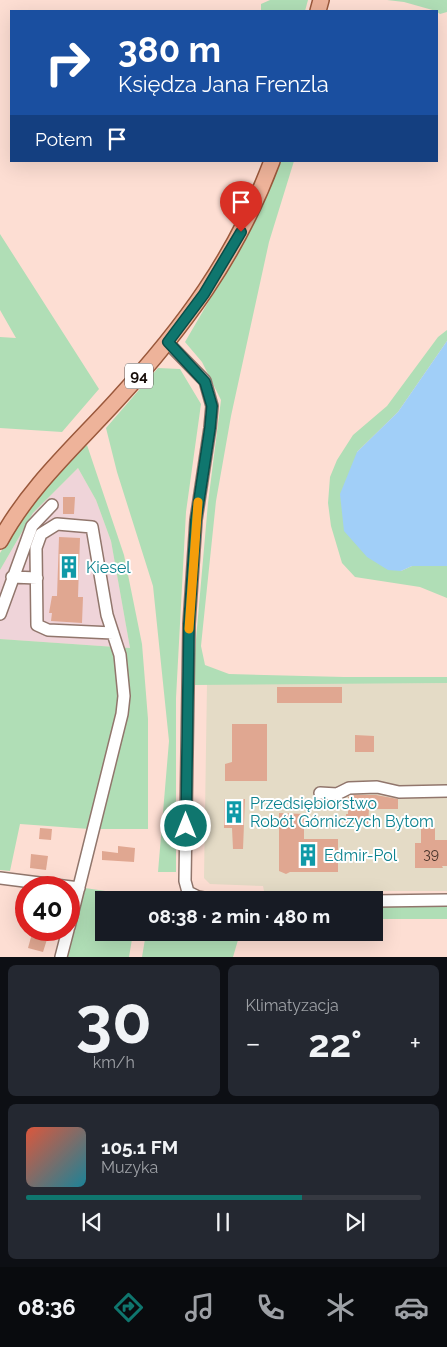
<!DOCTYPE html>
<html lang="pl">
<meta charset="utf-8">
<style>
:root{--surface:#171b24;--page:#242831;--text:#f1f3f6;--muted:#9ea1a6;--line:#363941;--accent:#0f766e}
body{margin:0;font-family:Raleway,sans-serif;background:var(--page);color:var(--text);height:100vh;display:flex;flex-direction:column;font-size:19px;white-space:nowrap}
*{box-sizing:border-box;margin:0}
p{font-size:16px;color:var(--muted)}
.icon{flex:none;width:28px;height:28px;fill:none;stroke:currentColor;stroke-width:2;stroke-linecap:round;stroke-linejoin:round}
.map{position:relative;height:957px;overflow:hidden}
.drawer{display:flex;flex-direction:column;gap:8px;padding:8px;background:#0d0f14;flex:1}
.drawer>*{flex:none}
.banner{position:absolute;left:10px;top:10px;width:428px;height:152px;border-radius:0px;box-shadow:0 5px 20px #0002;background:#1a4fa0;color:#fff;overflow:hidden}
.speed{position:absolute;left:15px;top:876px;display:flex;gap:10px;font-size:25px;font-weight:700;text-align:center}
.speed>*{display:grid;place-content:center;width:65px;height:65px;border-radius:50%;background:var(--surface);box-shadow:0 5px 20px #0002;line-height:1}
.speed .limit{border:8px solid #d22;background:#fff;color:#111}
.pin{position:absolute;display:grid;place-items:center;width:42px;height:42px;color:#fff;margin:-51px -21px;border-radius:50% 50% 50% 0;rotate:-45deg;box-shadow:0 0 5px #0007}
.pin .icon{rotate:45deg}
.me{position:absolute;width:55px;margin:-28px;rotate:0deg;stroke-linejoin:round;filter:drop-shadow(0 0 4px #0008)}
.turn{display:flex;align-items:center;gap:18px;height:105px;padding:0 25px;font-size:22px}
.turn .icon{width:65px;height:65px;stroke-width:2.5}
.turn b{display:block;font-size:35px;line-height:42px}
.then{display:flex;align-items:center;height:48px;padding:0 25px;background:#0003;gap:10px;font-size:19px}
.big{font-size:38px;font-weight:700;line-height:1.1}
.drawer .widget{flex:1;display:flex;flex-direction:column;justify-content:center;gap:8px;min-width:0;padding:0 18px;border-radius:8px;background:var(--page)}
.drawer .dial{align-items:center;gap:0}
.dial b{font-size:65px;line-height:1}
.song{display:flex;align-items:center;gap:15px}
.cover{width:60px;height:60px;border-radius:8px;background:linear-gradient(135deg,hsl(10 70% 55%),hsl(190 70% 35%))}
.played{height:5px;border-radius:2px;background:linear-gradient(90deg,var(--accent) 70%,var(--line) 70%)}
.keys{display:flex;justify-content:space-around;direction:ltr}
.heat{display:flex;justify-content:space-between;align-items:center;font-size:28px;direction:ltr}
.drawer .tiles{flex:1;display:grid;gap:8px;grid-template-columns:1fr 1fr}
.widget:last-child{grid-column:span 2}
.trip{position:absolute;left:95px;top:891px;width:288px;height:50px;border-radius:0px;background:var(--surface);box-shadow:0 5px 20px #0002;font-weight:700;line-height:50px;text-align:center}
.tabs{display:flex;height:80px;justify-content:space-around;align-items:center;background:#090b0e;color:var(--muted)}
.tabs .icon{width:35px;height:35px}
.tabs .active{color:var(--accent)}
.tabs b{font-size:22px;color:var(--text)}
.map>svg:first-child{display:block}
</style>
<div class="map">
<svg width="447" height="957" viewBox="0 0 447 957">
<rect width="100%" height="100%" fill="#fdded3"/>
<path fill="#efd4d9" d="M78,468l18,32 15,41 19,107 -130,-9v-69l33,-57z"/>
<path fill="#e4dbc6" d="M447,683v208h-183l-1,-5 -53,-2 -6,-6 3,-194z"/>
<path fill="#b0deb6" d="M270,0h38l-3,11h-44v-7z
M387,0h60v12l-7,2 -4,-3 -32,-9z
M280,161h14l-25,81 -38,174 -15,85 -14,135 -1,10 4,19 24,9 115,3h103v6l-255,2 16,-182 13,-103 -19,-38 -17,-20 50,-86z
M0,234l99,155 -37,43 -62,-4v-91l16,1 -16,-28z
M447,330v11l-49,71 -41,40 44,119 11,-5h35v32l-27,-11 -65,-10 -13,-14 -11,-37 -3,-23 2,-26 7,-17 16,-25 34,-29 51,-69z
M158,368l22,1 21,35 -15,108 -10,186v174h-18l11,-131 -16,-155 -36,-114 -11,-44z
M87,445l37,110 18,89 6,75v110h-59l-69,-5 -10,47 -10,-1v-231l130,9 -19,-107 -15,-41 -18,-32 -45,45 -33,57v-17l29,-45 42,-51z
M85,888l54,8v4h-35v32l29,1 -4,24h-64z
M374,905h73v14h-73z
M146,933v-1l97,1 -5,7 -5,17h-91z"/>
<path fill="#a1cff8" d="M447,341v225h-35l-11,5 -13,-1 -21,-13 -23,-26 -4,-37 17,-42 41,-40z"/>
<path fill="#e0a791" d="M63,497h12l-1,17h-11z
M59,537l21,1 -2,59h5l-1,26 -31,-2 1,-8h-3l3,-17h5z
M277,687h65v16h-65z
M232,724h35v57h-42v-17l7,-2z
M355,735l19,1v16h-19z
M351,795h25l22,4v10h-29l-1,15 -22,-1v-9h2v-17z
M224,799h21l-2,50h-10l-1,-21h-8z
M279,813l25,1v25h34v33h-48l-4,2 -7,-3z
M40,828l12,1 -1,11 -12,-1z
M421,828h14v12h12v26h-5l1,2h-28v-25h6z
M118,846l17,2 -1,14 -32,-2v-9l16,2z
M31,854l17,2 -2,14 -16,-2z
M20,898l6,1v17l-11,-3z
M33,930h17l-7,22 -15,-4z"/>
<g fill="none" stroke-linecap="round" stroke-linejoin="round">
<defs>
<path id="minor" d="M168,343l37,38 7,25 -2,22 -14,92 -7,104 -4,257 3,11 10,5 11,2 33,1
M12,577l25,1
M0,614l32,-88 20,-21
M320,793l17,1 12,-6 28,-1 22,5 48,-1
M0,878l79,10
M374,901l73,-1
M69,927l53,-213 2,-18 -4,-41 -13,-40 -15,-88 -35,-3 -16,10 -5,14 1,77 11,5 65,3
M61,957l7,-27"/>
<path id="major" d="M318,11l3,-11
M0,541c29,-54 75,-95 116,-140 68,-74 120,-144 156,-240"/>
</defs>
<use href="#minor" stroke="#91766c" stroke-width="14"/>
<use href="#major" stroke="#9a583b" stroke-width="18"/>
<use href="#minor" stroke="#fff" stroke-width="11"/>
<use href="#major" stroke="#eeb39a" stroke-width="15"/>
</g>
<g fill="none" stroke-linecap="round" stroke-linejoin="round">
<defs>
<path id="route" d="M186,826l3,-202 7,-104 14,-92 2,-22 -7,-24 -37,-40 36,-48 37,-62"/>
</defs>
<use href="#route" stroke="#0a4d48" stroke-width="12"/>
<use href="#route" stroke="#0f766e" stroke-width="9"/>
<path stroke="#f59e0b" stroke-width="9" d="M189,629l9,-127"/>
</g>
<defs>
<symbol id="building-bare" viewBox="-9 -9 18 18"><path d="M-4-6H4V6H1V3H-1V6H-4ZM-2.5-4.3h1.7v1.8h-1.7ZM.8-4.3h1.7v1.8H.8ZM-2.5-1h1.7V.8h-1.7ZM.8-1h1.7V.8H.8Z" fill="#0f9aa8" stroke="#fff" stroke-width="2.5" paint-order="stroke"/></symbol>
</defs>
<g fill-rule="evenodd">
<use href="#building-bare" x="53" y="551" width="32" height="32"/>
<use href="#building-bare" x="218" y="796" width="32" height="32"/>
<use href="#building-bare" x="292" y="839" width="32" height="32"/>
</g>
<g text-anchor="middle" stroke-width="4" stroke-linejoin="round" paint-order="stroke">
<g font-size="14" fill="#48332a">
<text x="431" y="859">39</text>
</g>
<rect fill="#fff" stroke="#5b5552" stroke-width="1" x="125" y="363.5" width="28" height="25" rx="4"/>
<g font-size="15" font-weight="bold" fill="#150c08">
<text x="139" y="381">94</text>
</g>
<g font-size="16" fill="#0d838f" stroke="#fff" text-anchor="start">
<text x="86" y="573">Kiesel</text>
<text x="250" y="809">Przedsiębiorstwo<tspan x="250" dy="18">Robót Górniczych Bytom</tspan></text>
<text x="324" y="861">Edmir-Pol</text>
</g>
</g>
</svg>
<div class="speed"><div class="limit">40</div></div>
<div class="pin" style="left:241px;top:232px;background:#d93025"><svg class="icon" aria-label="arrive" viewBox="0 0 24 24"><path d="M6 21V4h12l-3 4 3 4H6"/></svg></div>
<svg class="me" style="left:186px;top:826px" viewBox="-20 -20 40 40"><circle r="17" fill="#0f766e" stroke="#fff" stroke-width="3"/><path d="M0-11L8 9 0 5-8 9z" fill="#fff"/></svg>
<div class="trip">08:38 · 2 min · 480 m</div>
<div class="banner">
<div class="turn"><svg class="icon" aria-label="right" viewBox="0 0 24 24"><path d="M7 20v-9h11M14 6l5 5-5 5"/></svg><div><b>380 m</b>Księdza Jana Frenzla</div></div>
<div class="then">Potem<svg class="icon" aria-label="arrive" viewBox="0 0 24 24"><path d="M6 21V4h12l-3 4 3 4H6"/></svg></div>
</div>
</div>
<section class="drawer">
<div class="tiles">
<div class="widget dial"><b>30</b><p>km/h</p></div>
<div class="widget"><p>Klimatyzacja</p>
<div class="heat"><a>−</a><b class="big">22°</b><a>+</a></div>
</div>
<div class="widget">
<div class="song"><i class="cover"></i><div><b>105.1 FM</b><p>Muzyka</p></div></div>
<div class="played"></div>
<div class="keys"><svg class="icon" aria-label="previous" viewBox="0 0 24 24"><path d="M18 5L8 12l10 7zM5 5v14"/></svg><svg class="icon" aria-label="pause" viewBox="0 0 24 24"><path d="M8 5v14M16 5v14"/></svg><svg class="icon" aria-label="next" viewBox="0 0 24 24"><path d="M6 5l10 7-10 7zM19 5v14"/></svg></div>
</div>
</div>
</section>
<nav class="tabs">
<b>08:36</b>
<svg class="icon active" aria-label="directions" viewBox="0 0 24 24"><path d="M12 3l9 9-9 9-9-9zM9 14v-3h6M13 9l2 2-2 2"/></svg>
<svg class="icon" aria-label="music" viewBox="0 0 24 24"><path d="M9 18V5l10-2v13"/><circle cx="6" cy="18" r="3"/><circle cx="16" cy="16" r="3"/></svg>
<svg class="icon" aria-label="phone" viewBox="0 0 24 24"><path d="M5 4h4l2 5-3 2q2 4 5 5l2-3 5 2v4C11 20 4 13 5 4z"/></svg>
<svg class="icon" aria-label="climate" viewBox="0 0 24 24"><path d="M12 3v18M4 7l16 10M4 17L20 7"/></svg>
<svg class="icon" aria-label="car" viewBox="0 0 24 24"><path d="M5 17H2v-5l4-1 3-4h7l3 4 3 1v5h-3M9 17h6M6 11h13"/><circle cx="7" cy="17" r="2"/><circle cx="17" cy="17" r="2"/></svg>
</nav>
